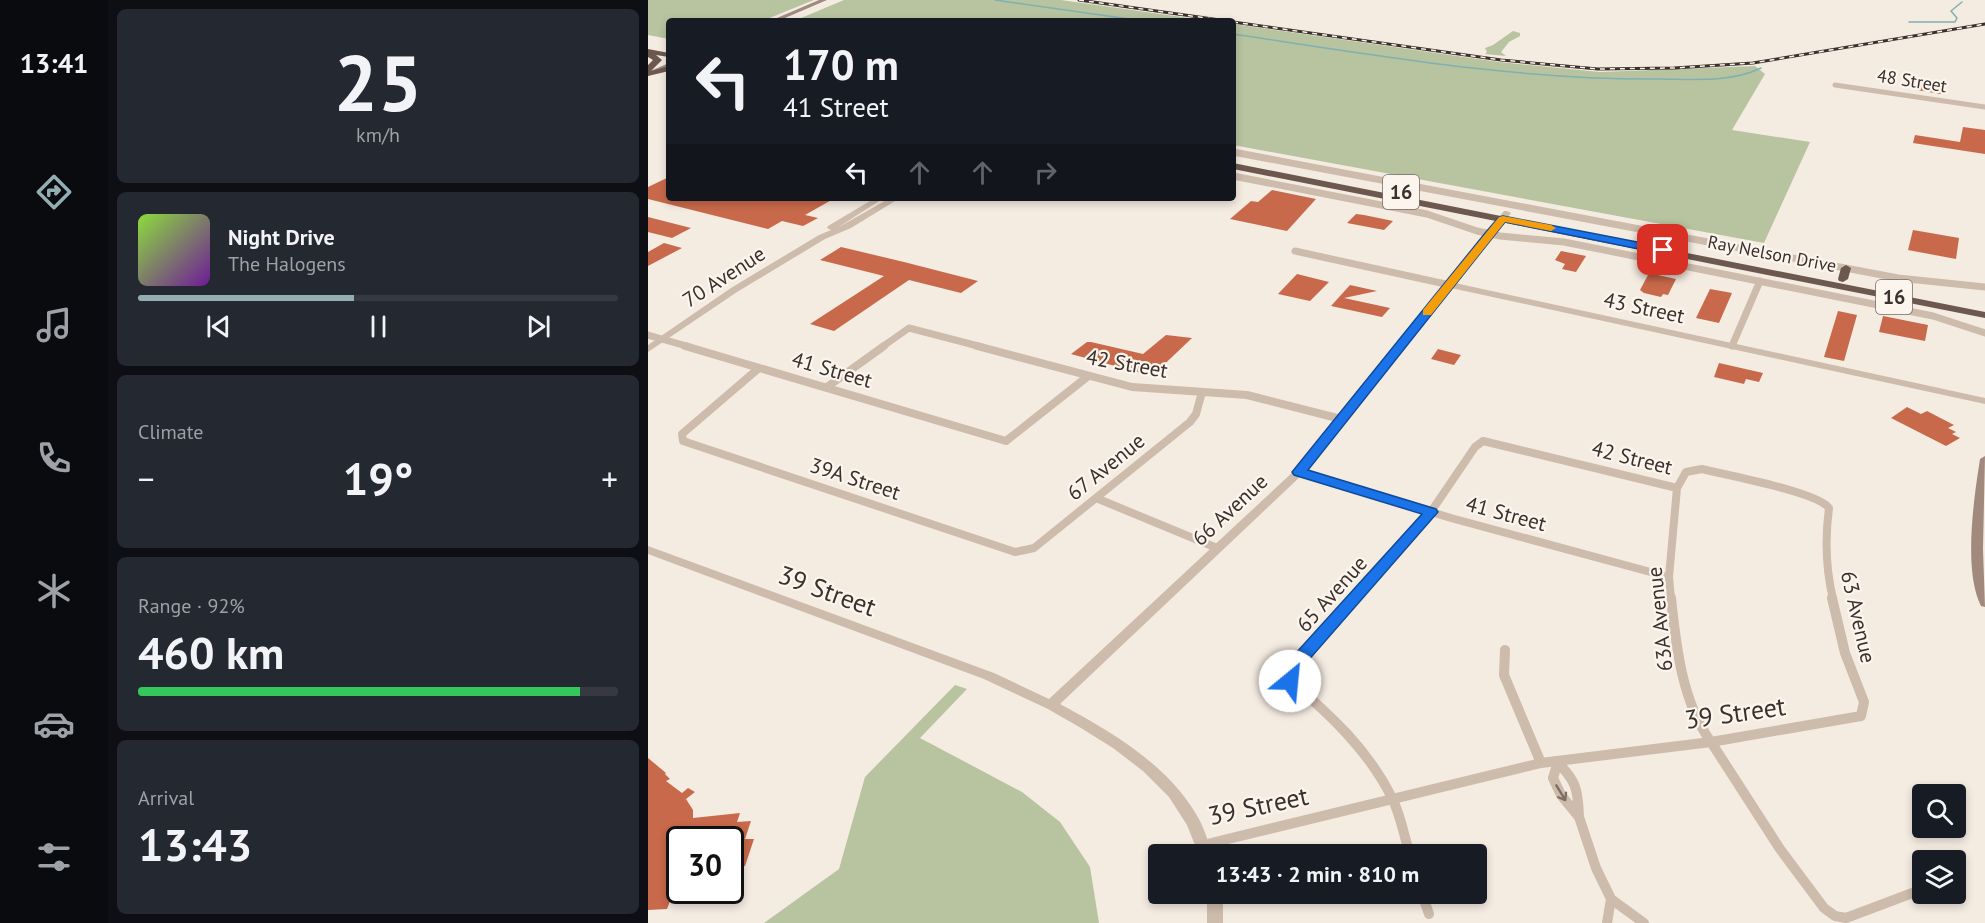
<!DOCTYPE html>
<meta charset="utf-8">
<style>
:root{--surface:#171b24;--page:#242831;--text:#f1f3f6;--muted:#9ea1a6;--line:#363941;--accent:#92aeb2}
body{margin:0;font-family:"PT Sans",sans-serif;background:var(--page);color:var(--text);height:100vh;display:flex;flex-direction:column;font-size:22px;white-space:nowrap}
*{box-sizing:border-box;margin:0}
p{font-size:20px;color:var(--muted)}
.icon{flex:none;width:33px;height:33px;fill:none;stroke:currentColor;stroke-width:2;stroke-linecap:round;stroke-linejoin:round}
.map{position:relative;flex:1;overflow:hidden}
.panel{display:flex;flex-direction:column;gap:9px;padding:9px;background:#0d0f14;width:540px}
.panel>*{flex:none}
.banner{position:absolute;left:18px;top:18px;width:570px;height:183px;border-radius:6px;box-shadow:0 3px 9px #0003;background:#171b24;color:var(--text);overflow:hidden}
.tools{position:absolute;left:1264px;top:784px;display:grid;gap:12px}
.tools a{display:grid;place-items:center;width:54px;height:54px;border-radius:6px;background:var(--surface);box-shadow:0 3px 9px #0003;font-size:30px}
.speed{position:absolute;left:18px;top:826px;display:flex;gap:12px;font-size:30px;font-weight:700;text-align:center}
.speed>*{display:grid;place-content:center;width:78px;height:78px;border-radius:50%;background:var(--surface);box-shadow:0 3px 9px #0003;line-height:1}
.speed .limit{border:3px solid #111;border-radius:9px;background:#fff;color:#111}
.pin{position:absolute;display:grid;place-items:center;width:51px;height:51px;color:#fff;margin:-26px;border-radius:12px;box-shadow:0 3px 9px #0006}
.me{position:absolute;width:66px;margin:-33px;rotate:28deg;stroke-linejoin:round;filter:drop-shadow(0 0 4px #0008)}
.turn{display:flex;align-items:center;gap:21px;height:126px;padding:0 18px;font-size:27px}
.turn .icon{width:78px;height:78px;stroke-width:2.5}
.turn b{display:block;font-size:42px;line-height:51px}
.lanes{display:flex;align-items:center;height:57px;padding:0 18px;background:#0003;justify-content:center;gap:30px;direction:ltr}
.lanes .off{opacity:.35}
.big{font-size:45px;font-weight:700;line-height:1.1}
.panel .tile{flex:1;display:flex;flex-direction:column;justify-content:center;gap:9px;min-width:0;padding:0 21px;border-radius:9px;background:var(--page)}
.panel .dial{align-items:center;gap:0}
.dial b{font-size:78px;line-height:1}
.song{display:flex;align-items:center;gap:18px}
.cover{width:72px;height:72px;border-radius:9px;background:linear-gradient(135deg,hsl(90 70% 55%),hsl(280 70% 35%))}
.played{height:6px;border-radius:3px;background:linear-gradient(90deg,var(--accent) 45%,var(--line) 45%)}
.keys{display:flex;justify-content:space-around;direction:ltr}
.heat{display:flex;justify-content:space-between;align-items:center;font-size:33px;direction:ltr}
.charge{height:9px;border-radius:4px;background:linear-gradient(90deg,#34c759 92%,var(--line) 0)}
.trip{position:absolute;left:500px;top:844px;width:339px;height:60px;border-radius:6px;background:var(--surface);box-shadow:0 3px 9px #0003;font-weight:700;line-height:60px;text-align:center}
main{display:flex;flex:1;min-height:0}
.tabs{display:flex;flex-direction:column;width:108px;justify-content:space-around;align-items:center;background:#090b0e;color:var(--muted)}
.tabs .icon{width:42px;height:42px}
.tabs .current{color:var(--accent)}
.tabs b{font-size:27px;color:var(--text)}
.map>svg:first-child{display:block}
</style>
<main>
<nav class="tabs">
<b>13:41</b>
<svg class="icon current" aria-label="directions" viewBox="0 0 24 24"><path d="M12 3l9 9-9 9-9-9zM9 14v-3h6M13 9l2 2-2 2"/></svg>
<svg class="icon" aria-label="music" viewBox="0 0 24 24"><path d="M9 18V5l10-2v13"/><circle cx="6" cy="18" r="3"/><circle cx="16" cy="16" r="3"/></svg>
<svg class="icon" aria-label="phone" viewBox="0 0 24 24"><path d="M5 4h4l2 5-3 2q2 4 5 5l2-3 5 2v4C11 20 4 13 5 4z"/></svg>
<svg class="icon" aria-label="climate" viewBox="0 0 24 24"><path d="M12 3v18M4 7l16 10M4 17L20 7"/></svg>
<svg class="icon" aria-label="car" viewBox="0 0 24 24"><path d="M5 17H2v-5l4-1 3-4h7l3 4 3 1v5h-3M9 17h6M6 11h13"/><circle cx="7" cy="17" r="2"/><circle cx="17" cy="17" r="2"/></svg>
<svg class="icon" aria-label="filters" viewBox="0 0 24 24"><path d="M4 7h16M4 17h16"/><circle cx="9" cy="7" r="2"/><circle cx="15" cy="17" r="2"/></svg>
</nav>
<section class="panel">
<div class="tile dial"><b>25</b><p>km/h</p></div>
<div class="tile">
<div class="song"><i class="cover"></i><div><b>Night Drive</b><p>The Halogens</p></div></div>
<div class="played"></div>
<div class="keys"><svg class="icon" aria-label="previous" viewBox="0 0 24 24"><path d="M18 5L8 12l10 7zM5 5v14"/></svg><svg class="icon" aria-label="pause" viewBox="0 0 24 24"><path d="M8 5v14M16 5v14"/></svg><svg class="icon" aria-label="next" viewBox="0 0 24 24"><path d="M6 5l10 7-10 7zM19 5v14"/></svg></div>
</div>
<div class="tile"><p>Climate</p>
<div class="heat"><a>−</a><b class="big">19°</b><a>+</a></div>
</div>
<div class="tile"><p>Range · 92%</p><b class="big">460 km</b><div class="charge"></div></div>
<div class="tile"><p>Arrival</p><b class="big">13:43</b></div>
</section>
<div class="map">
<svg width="1337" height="923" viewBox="0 0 1337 923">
<rect width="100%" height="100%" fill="#f4ebe1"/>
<path fill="#b8c4a0" d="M0,0h166l-52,21h-93v18l-21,-4z
M196,0h217l149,21h-416z
M585,24l266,38 101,10 155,-6 10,8 -33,56 78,12 -46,101 -531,-98z
M865,31l7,2v3l-11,6 -8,10 5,4 -21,-2 2,-2 -2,-4 8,-3z
M307,685l12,4 -47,49 102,54 38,30 30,45 9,56h-335l75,-54 26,-92z"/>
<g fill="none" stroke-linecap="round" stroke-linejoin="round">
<path stroke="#7fb0b2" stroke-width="1.5" d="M347,0l148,21
M1261,22h46l2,-4 -6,-7 11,-9
M585,34c141,21 282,46 425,45 34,0 72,4 103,-11"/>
</g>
<path fill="#c8694b" d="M1273,79l23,4 -3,11 -24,-4z
M1315,127l22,3v24l-72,-11 2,-8 45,7z
M21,177v21h166l-30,17 13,3 -15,8 -21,-5 -14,8 -120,-30v-12z
M624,190l44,9 -29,32 -57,-12 21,-18 7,1z
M708,214l8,1 29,6 -9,9 -37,-7z
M0,217l43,11 -19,10 -24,-6z
M1265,230l46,8 -3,21 -48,-9z
M16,243l18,5 -34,18v-14z
M193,247l63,15 74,19 -17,12 -52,-13 -75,51 -24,-7 74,-48 -64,-16z
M913,251l25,5 -10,16 -14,-3 3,-5 -10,-4z
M649,274l32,8 -19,19 -32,-7z
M1005,274l23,5 -8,16 -5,-1 -2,3 -17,-4 -4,-3 8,-15z
M702,285l27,6 -33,7 46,10 -8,9 -51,-11z
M1062,289l22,4 -13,30 -23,-5z
M1190,311l19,4 -13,46 -20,-4z
M1235,316l45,9 -3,16 -46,-9z
M518,335l26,3 -40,38 -81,-22 16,-12h4l52,12z
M790,349l23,6 -7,10 -23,-6z
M1071,363l44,10 -4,9 -13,-3 -2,5 -30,-7z
M1259,407l14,7 6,-3 27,14 -6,3 8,4 -4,2 8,4 -14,8 -55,-28z
M0,758l18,15 -1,1 5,5 -4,2 16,12 6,-5 7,4 -9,7 7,11v8l47,-5 -3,9 14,-1 -6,18h9l-9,27 -15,2v-28h-50v36l-13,33 -19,1z"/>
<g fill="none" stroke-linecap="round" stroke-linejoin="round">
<path stroke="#cdbbac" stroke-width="5" d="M1187,85l150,22"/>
<path stroke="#cdbbac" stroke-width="7" d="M585,152l665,126 87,9
M585,176l194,38 50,17 23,5 64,6 369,74 52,17
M647,251l155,34
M0,335l42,12
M1084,346l28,-65
M234,347l27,-19 73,19"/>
<path stroke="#cdbbac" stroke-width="8" d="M37,346l321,95 81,-64
M329,346l155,41 115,8 94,24
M111,368l-77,66 1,7 332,111 19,-4 156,-126 6,-8 6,-22
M179,387l57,-41
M651,472l152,46 218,59
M448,498l121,50
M706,599l70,-77 51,-75 8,-6 194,47
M1023,599l-2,-22 8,-89 9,-16 16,-3c24,6 116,23 127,39 -4,30 -3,62 4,91"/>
<path stroke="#cdbbac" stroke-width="10" d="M708,598l-65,71 -1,12c40,33 79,70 102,117 9,18 12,38 18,57
M1023,598c5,48 11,104 40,144
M857,650l-1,25 37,88
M1063,742l69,107 44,59 11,8 11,2 77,-29
M1063,742l150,-26 3,-14 -19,-49 -13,-55
M908,761c20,19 22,28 23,56
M909,765l-4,13 8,17 18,22 17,51 15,31 33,24
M555,845l338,-82 170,-21
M774,894l7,20
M959,923l4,-24"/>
<path fill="#cdbbac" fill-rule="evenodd" d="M227,198h9l-47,30 53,-30h10l-49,30 -26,11 -88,53 -89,60v-7l83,-57 88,-53 12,-5 -4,-2 1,-2z
M856,211h3l4,2 -56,70 530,115v6l-534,-116 -148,186 -243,230c52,28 111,62 140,117 5,10 9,23 13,34h-14l-12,-30 -18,-28 -26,-26 -30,-23 -32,-20 -33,-19 -64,-30 -336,-125v-8l346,127 55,26 246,-229z
M559,894h16v29h-16z"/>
<path fill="#a18a7d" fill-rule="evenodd" d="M171,0h8l-49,21h-8z
M21,63v4l-21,9v-4z
M1337,456l-2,93 2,58 -4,-1c-18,-36 -7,-108 -1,-147z"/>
<path fill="#6c584f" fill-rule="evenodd" d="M0,49l21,4v4l-13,-2 6,5 -11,11 18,-5v5l-21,5v-11l5,-5 -5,-3z
M585,163l752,149v6l-752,-149z
M1198,265l5,3 -3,11 -5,3 -4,-1 -1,-2 3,-11z"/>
<defs>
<path id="rail" d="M431,0l148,21
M585,22l268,38 97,9 76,-1 79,-5 232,-39"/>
</defs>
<use href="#rail" stroke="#3b302b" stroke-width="3"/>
<use href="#rail" stroke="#fbf5ee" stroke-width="1.5" stroke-dasharray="5" stroke-linecap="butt"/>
</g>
<defs><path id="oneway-shaft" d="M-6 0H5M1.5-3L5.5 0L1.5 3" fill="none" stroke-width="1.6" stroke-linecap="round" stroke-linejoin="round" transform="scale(1.5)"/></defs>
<use stroke="#7d6f65" href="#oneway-shaft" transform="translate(913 793) rotate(59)"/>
<path fill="#1a73e8" stroke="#114b97" stroke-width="1.5" d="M855,216l160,31 5,3 -5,4 -158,-32 -197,248 128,39 2,3 -139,159 -3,14h-12l-2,-4 3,-16 137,-151 -128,-39 -2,-3 194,-240 13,-15z"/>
<path fill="#f59e0b" d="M855,216l48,9 5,3 -5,3 -46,-9 -74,93h-8v-5l76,-93z"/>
<g text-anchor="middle" stroke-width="4.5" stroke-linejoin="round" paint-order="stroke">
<g font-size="18" fill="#3b302b" stroke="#fbf5ee">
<text transform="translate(1264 81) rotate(9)" y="6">48 Street</text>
<text transform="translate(1124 254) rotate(11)" y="6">Ray Nelson Drive</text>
</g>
<g fill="#fbf5ee" stroke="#756b66" stroke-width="1.5">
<rect x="735" y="175" width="36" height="34" rx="4.5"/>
<rect x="1228" y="280" width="36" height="34" rx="4.5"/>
</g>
<g font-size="20" font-weight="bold" fill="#3b302b">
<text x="753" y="199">16</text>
<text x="1246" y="304">16</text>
</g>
<g font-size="21" fill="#3b302b" stroke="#fbf5ee">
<text transform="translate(76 277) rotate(-33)" y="7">70 Avenue</text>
<text transform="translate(996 308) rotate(12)" y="7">43 Street</text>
<text transform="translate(479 364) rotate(10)" y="7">42 Street</text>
<text transform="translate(184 370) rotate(16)" y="7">41 Street</text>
<text transform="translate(984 458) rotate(14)" y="7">42 Street</text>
<text transform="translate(458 467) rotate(-39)" y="7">67 Avenue</text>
<text transform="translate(207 479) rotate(18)" y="7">39A Street</text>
<text transform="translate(582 510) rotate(-43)" y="7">66 Avenue</text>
<text transform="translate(858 514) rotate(15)" y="7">41 Street</text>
<text transform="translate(684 594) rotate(-48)" y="7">65 Avenue</text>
<text transform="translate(1210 617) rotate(77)" y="7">63 Avenue</text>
<text transform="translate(1012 619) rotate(-96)" y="7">63A Avenue</text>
</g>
<g font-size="26" fill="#3b302b" stroke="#fbf5ee">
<text transform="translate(179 591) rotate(20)" y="9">39 Street</text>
<text transform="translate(1087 713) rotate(-8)" y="9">39 Street</text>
<text transform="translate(610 806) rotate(-12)" y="9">39 Street</text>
</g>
</g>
</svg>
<div class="tools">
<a><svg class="icon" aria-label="search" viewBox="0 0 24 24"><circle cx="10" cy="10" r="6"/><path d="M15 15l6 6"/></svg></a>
<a><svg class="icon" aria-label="layers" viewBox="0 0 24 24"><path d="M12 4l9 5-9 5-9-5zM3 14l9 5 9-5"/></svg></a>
</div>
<div class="speed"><div class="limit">30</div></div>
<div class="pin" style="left:1015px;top:250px;background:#d93025"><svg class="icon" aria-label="arrive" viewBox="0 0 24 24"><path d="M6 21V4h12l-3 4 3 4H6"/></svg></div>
<svg class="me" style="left:642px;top:681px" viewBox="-20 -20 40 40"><circle r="19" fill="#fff"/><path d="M0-13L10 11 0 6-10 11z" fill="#1a73e8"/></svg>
<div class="trip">13:43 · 2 min · 810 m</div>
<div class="banner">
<div class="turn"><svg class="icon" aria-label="left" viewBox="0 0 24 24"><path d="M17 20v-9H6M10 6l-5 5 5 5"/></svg><div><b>170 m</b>41 Street</div></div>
<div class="lanes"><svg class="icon" aria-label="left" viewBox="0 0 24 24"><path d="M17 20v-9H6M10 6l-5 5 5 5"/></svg><svg class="icon off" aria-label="ahead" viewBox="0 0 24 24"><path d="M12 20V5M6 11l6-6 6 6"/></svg><svg class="icon off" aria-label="ahead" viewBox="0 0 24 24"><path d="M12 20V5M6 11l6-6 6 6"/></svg><svg class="icon off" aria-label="right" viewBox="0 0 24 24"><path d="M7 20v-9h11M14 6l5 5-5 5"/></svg></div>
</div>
</div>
</main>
